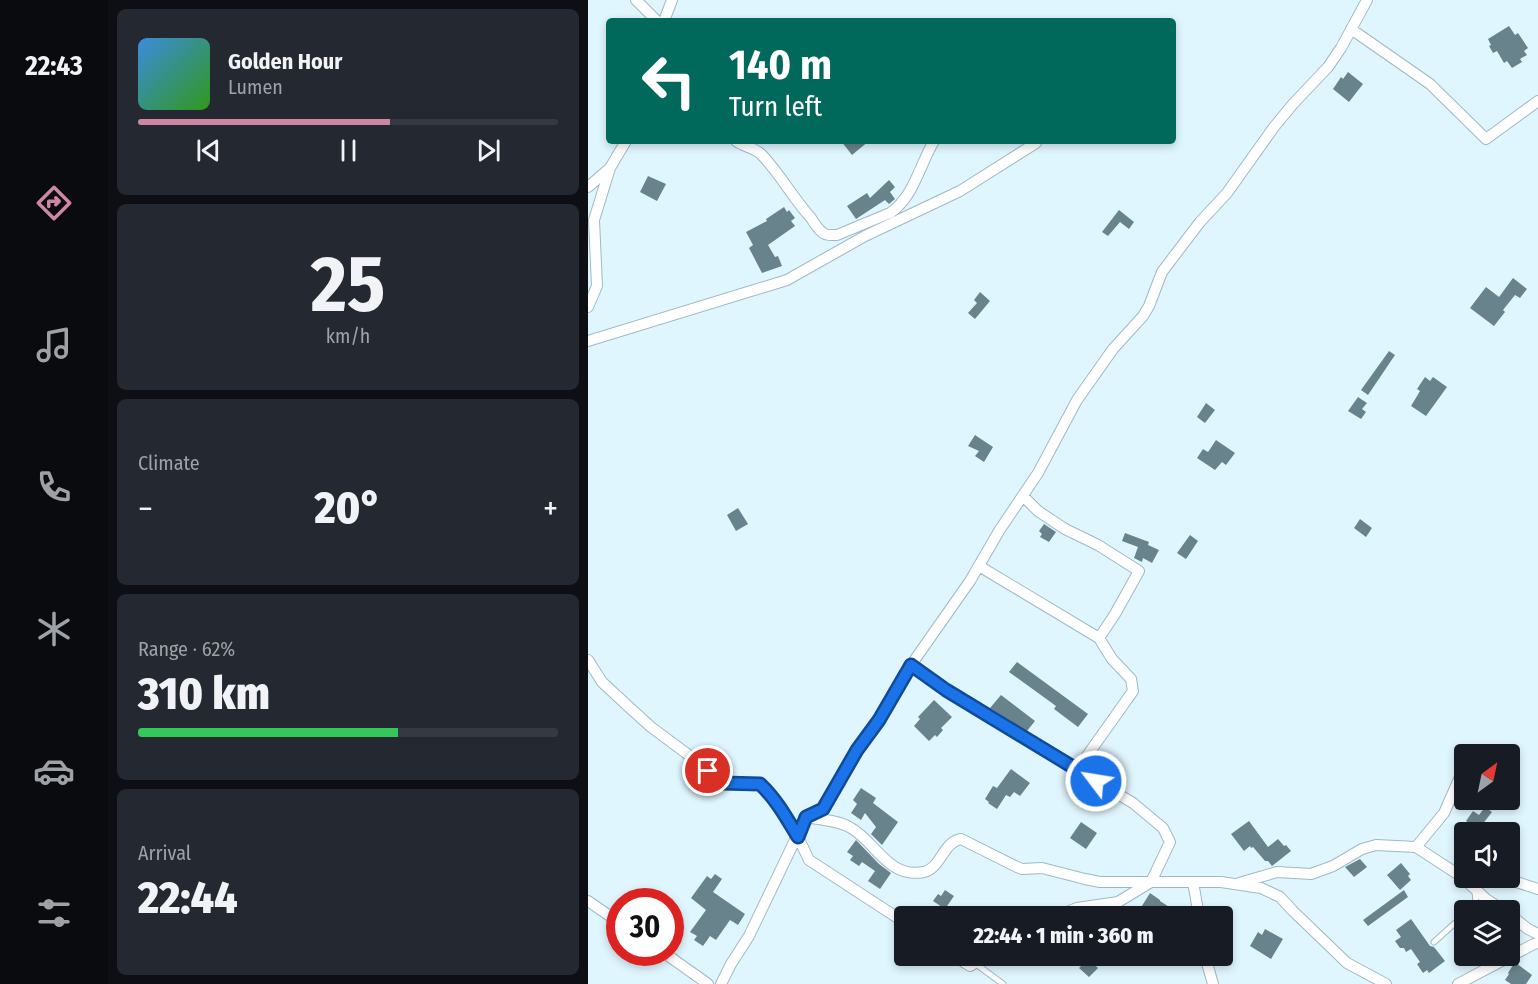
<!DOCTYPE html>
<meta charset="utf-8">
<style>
:root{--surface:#171b24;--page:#242831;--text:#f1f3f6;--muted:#9ea1a6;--line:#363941;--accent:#cd87a1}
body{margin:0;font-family:"Fira Sans Condensed",sans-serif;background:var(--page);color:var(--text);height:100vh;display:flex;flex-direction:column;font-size:22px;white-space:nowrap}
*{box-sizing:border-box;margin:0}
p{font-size:20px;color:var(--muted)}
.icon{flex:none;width:33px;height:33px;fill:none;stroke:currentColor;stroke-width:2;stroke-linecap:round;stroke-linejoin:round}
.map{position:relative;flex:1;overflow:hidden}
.drawer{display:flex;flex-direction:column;gap:9px;padding:9px;background:#0d0f14;width:480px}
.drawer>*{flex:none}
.top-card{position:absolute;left:18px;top:18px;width:570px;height:126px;border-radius:6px;box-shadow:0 3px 9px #0003;background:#00695c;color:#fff;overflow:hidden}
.needle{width:39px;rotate:33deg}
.fabs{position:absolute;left:866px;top:744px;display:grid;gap:12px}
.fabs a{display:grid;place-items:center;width:66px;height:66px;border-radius:6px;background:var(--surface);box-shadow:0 3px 9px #0003;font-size:30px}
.speed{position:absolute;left:18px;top:888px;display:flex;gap:12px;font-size:30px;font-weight:700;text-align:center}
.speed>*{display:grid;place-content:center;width:78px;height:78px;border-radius:50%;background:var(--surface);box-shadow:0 3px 9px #0003;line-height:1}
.speed .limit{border:9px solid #d22;background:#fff;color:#111}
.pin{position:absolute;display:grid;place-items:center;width:51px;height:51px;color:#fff;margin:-26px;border:3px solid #fff;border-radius:50%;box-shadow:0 2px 6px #0007}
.me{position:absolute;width:66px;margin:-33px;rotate:301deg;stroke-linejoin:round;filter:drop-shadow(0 0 4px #0008)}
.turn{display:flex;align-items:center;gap:21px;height:126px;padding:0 24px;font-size:27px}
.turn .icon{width:78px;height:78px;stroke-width:2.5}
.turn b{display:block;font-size:42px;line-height:51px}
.big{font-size:45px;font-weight:800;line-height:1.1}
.drawer .tile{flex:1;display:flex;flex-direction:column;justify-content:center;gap:9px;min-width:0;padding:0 21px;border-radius:9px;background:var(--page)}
.drawer .dial{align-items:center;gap:0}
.dial b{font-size:78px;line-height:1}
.song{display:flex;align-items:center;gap:18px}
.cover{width:72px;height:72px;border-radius:9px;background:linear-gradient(135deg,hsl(210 70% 55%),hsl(110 70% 35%))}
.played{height:6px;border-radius:3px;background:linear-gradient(90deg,var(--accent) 60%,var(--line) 60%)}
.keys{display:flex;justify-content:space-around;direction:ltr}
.heat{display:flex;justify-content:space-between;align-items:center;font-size:33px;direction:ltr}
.charge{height:9px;border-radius:4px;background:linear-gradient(90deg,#34c759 62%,var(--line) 0)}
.trip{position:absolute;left:306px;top:906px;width:339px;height:60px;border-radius:6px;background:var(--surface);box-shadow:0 3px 9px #0003;font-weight:800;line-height:60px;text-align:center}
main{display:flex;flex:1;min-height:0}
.menu{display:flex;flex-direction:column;width:108px;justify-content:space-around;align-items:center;background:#090b0e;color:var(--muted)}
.menu .icon{width:42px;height:42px}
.menu .selected{color:var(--accent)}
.menu b{font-size:27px;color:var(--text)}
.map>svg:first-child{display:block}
</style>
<main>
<nav class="menu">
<b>22:43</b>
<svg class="icon selected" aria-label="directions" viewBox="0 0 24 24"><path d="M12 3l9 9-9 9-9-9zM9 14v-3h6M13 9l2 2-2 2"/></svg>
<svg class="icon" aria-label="music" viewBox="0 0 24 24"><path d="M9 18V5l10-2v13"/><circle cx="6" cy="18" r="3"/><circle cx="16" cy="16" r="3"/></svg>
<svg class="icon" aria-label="phone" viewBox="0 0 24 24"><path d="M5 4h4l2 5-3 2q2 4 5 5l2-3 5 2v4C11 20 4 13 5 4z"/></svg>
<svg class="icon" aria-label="climate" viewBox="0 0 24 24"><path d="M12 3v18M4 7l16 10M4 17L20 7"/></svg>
<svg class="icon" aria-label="car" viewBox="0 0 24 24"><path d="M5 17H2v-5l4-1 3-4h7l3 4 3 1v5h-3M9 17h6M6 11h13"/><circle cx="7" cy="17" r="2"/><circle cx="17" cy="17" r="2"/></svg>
<svg class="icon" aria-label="filters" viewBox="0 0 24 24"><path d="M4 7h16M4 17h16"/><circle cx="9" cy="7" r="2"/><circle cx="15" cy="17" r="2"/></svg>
</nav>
<section class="drawer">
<div class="tile">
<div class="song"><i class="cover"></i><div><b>Golden Hour</b><p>Lumen</p></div></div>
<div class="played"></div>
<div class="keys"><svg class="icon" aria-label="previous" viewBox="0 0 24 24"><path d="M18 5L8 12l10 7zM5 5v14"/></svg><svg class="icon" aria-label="pause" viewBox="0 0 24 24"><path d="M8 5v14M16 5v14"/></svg><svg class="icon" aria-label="next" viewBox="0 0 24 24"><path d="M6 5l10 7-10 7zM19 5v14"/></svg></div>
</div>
<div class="tile dial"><b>25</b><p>km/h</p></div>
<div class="tile"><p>Climate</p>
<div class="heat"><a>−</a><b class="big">20°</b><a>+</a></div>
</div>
<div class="tile"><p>Range · 62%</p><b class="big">310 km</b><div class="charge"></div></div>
<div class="tile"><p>Arrival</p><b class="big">22:44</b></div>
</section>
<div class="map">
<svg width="950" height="984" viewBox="0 0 950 984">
<rect width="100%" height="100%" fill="#e0f6ff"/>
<path fill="#69838c" d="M921,26l6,9 3,-2 10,15 -4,3 3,4 -7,4 2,3 -10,6 -5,-7 -3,2 -7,-12 -4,2 -4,-7 2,-1 -3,-6z
M760,72l15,12 -14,18 -16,-13 8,-12 2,2z
M253,141h28l-17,14z
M60,176l18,8 -9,17 -17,-9z
M301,180l6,7 -5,5 5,7 -6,5 -4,-4 -29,19 -9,-13 20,-13 3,5z
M196,207l3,5 2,-2 6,8 -4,3 4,5 -27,19 7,12 3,-1 4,10 -20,7 -13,-25 4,-3 -7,-13 21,-11 -1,-2z
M531,210l15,12 -5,7 -9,-7 -12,14 -6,-4z
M925,278l14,11 -7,9 -5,-3 -12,15 2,2 -11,14 -24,-18 16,-21 13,10z
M392,292l10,9 -15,18 -7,-6 9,-10 -3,-3z
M801,351l6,4 -27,40 -7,-5z
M837,377l5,4 3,-4 14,10 -21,29 -15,-10 9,-15 -3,-2z
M770,397l9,6 -5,6 4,3 -5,7 -13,-8z
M618,403l9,7 -10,13 -8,-6z
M387,435l18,12 -9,15 -9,-6 4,-5 -11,-5z
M628,440l19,13 -9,12 -4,-3 -7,8 -18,-12 6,-9 5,3z
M150,508l10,16 -12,7 -9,-16z
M772,519l12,9 -6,9 -12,-9z
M456,524l12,8 -7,10 -9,-5 2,-3 -3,-3z
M537,533l24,9 -1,3 11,5 -7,13 -9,-5 -1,4 -8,-4 4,-11 -16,-6z
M602,535l8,6 -12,18 -9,-6z
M429,662l71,52 -10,13 -24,-18 2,-3 -47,-34z
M413,695l34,26 -8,10 -37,-23z
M346,700l18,17 -11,11 2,2 -6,7 -2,-2 -6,6 -15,-15 6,-7 -2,-2z
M423,769l19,14 -10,13 -6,-4 -4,5 -4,-2 -9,14 -9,-6 1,-1 -4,-3 8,-13 4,2z
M273,788l15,10 -3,5 25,19 -16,23 -11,-11 5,-7 -11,-14 -4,7 -10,-7 6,-9 -4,-4z
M897,807l7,5 -14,18 -12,-9 7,-10 6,4z
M661,821l19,26 10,-8 6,7 2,-1 5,6 -19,15 -4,-5h-3l-12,-14 -2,1 -1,-2 -6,5 -13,-17z
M493,822l16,11 -11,16 -16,-11z
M268,840l23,24 12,9 -11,16 -12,-8 7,-10 -13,-9 -3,4 -9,-6 3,-4 -6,-4z
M772,859l7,8 -13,10 -9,-10z
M813,863l9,11 -2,2 3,4 -11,10 -13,-15z
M127,874l7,5 -9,13 32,22 -7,11 -8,-5 -14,20 -6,-4 -7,10 -9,-6 3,-4 -7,-4 16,-22 -15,-12 16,-22 4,3z
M357,890l9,6 -9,13 -12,-8 5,-7 3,2z
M816,890l4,7 -40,29 -5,-6z
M562,893l10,7v1l23,15h-32l-11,-7z
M823,919l19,27 4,1 11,14 -16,12 -2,-3 -4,3 -6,-9 3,-2 -9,-13 -5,3 -2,-4h-4l-5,-7 6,-4 -5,-7z
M677,929l18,10 -12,20 -21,-13 8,-14 4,3z
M500,959l10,9 -9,9 -10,-9z
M928,963l16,12 -6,9h-15l-6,-4 4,-6 -1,-1 5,-8 1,1z"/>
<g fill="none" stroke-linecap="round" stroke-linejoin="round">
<defs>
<path id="service" d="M881,910l7,-5 -1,-15
M846,942l30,-27
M388,964l27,20"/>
<path id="minor" d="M48,0l21,21
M76,21l8,-21
M763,29l79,55 56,55 52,-38
M148,141c8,6 17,6 25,13 19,20 32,44 50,64 3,5 8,12 12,15 4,3 9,2 14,2l53,-22c24,-16 30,-49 44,-72
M0,187l22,-19 16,-27
M0,307l9,-21 -3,-66 16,-52
M0,341l199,-61 78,-44 95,-45 76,-48
M435,496l15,15 27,18 33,16 41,26 -24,43 -16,24 13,21 19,20 2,12 -56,79 56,33 30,25 7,14 -19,40 -33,20 -41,6 -20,8
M391,566l120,72
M0,660l14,22 28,26 21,19 43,32 28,24 38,1 12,11 7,10 19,32 11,23 95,62
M323,665l35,25 131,80
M876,768l-20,45 -28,34 46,30 24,22 17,11
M218,817c15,3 32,3 45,11 25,14 37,51 73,44 17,-4 19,-30 37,-33l56,28 5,2 20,-1 43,11 15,3h121l40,6 19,9 13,14 54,52 39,21
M916,878l34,11
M605,882l6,34
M651,883l38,-11 34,2 22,-8 29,-17 14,-4 40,2
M0,901l32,22
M921,914l19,15 10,5
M75,952l45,32
M366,956l16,10 17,-10
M617,956l8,28
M133,984l10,-20 18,-28 57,-119 17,-8 34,-59 22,-30 25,-45 66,-94 29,-50 39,-58 39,-73 36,-51 30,-33 6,-10 13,-34 38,-50 27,-29 47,-66 19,-23 35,-37 13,-19 26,-48
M870,984l76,-40 4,-1"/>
</defs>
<use href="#service" stroke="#9eb9c3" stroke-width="7"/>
<use href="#minor" stroke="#9eb9c3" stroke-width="12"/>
<use href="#service" stroke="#fff" stroke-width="5"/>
<use href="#minor" stroke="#fff" stroke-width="10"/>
</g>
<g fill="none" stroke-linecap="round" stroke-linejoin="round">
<defs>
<path id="route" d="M120,771l14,12 38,1c16,15 26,33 38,53l8,-20 17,-8 34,-59 22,-30 32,-55 35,25 150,91"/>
</defs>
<use href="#route" stroke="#114b97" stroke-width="15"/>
<use href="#route" stroke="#1a73e8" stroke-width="10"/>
</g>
</svg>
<div class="fabs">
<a><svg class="needle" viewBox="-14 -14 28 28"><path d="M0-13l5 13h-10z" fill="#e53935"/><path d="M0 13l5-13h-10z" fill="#9ea1a6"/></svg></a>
<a><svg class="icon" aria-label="sound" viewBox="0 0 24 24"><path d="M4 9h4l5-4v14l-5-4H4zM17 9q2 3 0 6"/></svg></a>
<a><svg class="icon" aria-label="layers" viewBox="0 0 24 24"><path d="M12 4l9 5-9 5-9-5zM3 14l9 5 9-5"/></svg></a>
</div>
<div class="speed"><div class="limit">30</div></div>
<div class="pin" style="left:120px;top:771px;background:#d93025"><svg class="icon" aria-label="arrive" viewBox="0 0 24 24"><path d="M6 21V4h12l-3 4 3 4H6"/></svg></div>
<svg class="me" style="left:508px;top:781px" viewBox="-20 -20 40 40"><circle r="17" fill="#1a73e8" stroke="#fff" stroke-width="3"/><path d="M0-11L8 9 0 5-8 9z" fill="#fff"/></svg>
<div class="trip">22:44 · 1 min · 360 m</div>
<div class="top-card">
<div class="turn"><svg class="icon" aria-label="left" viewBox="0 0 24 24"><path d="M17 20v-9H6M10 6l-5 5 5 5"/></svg><div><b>140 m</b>Turn left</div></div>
</div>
</div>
</main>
